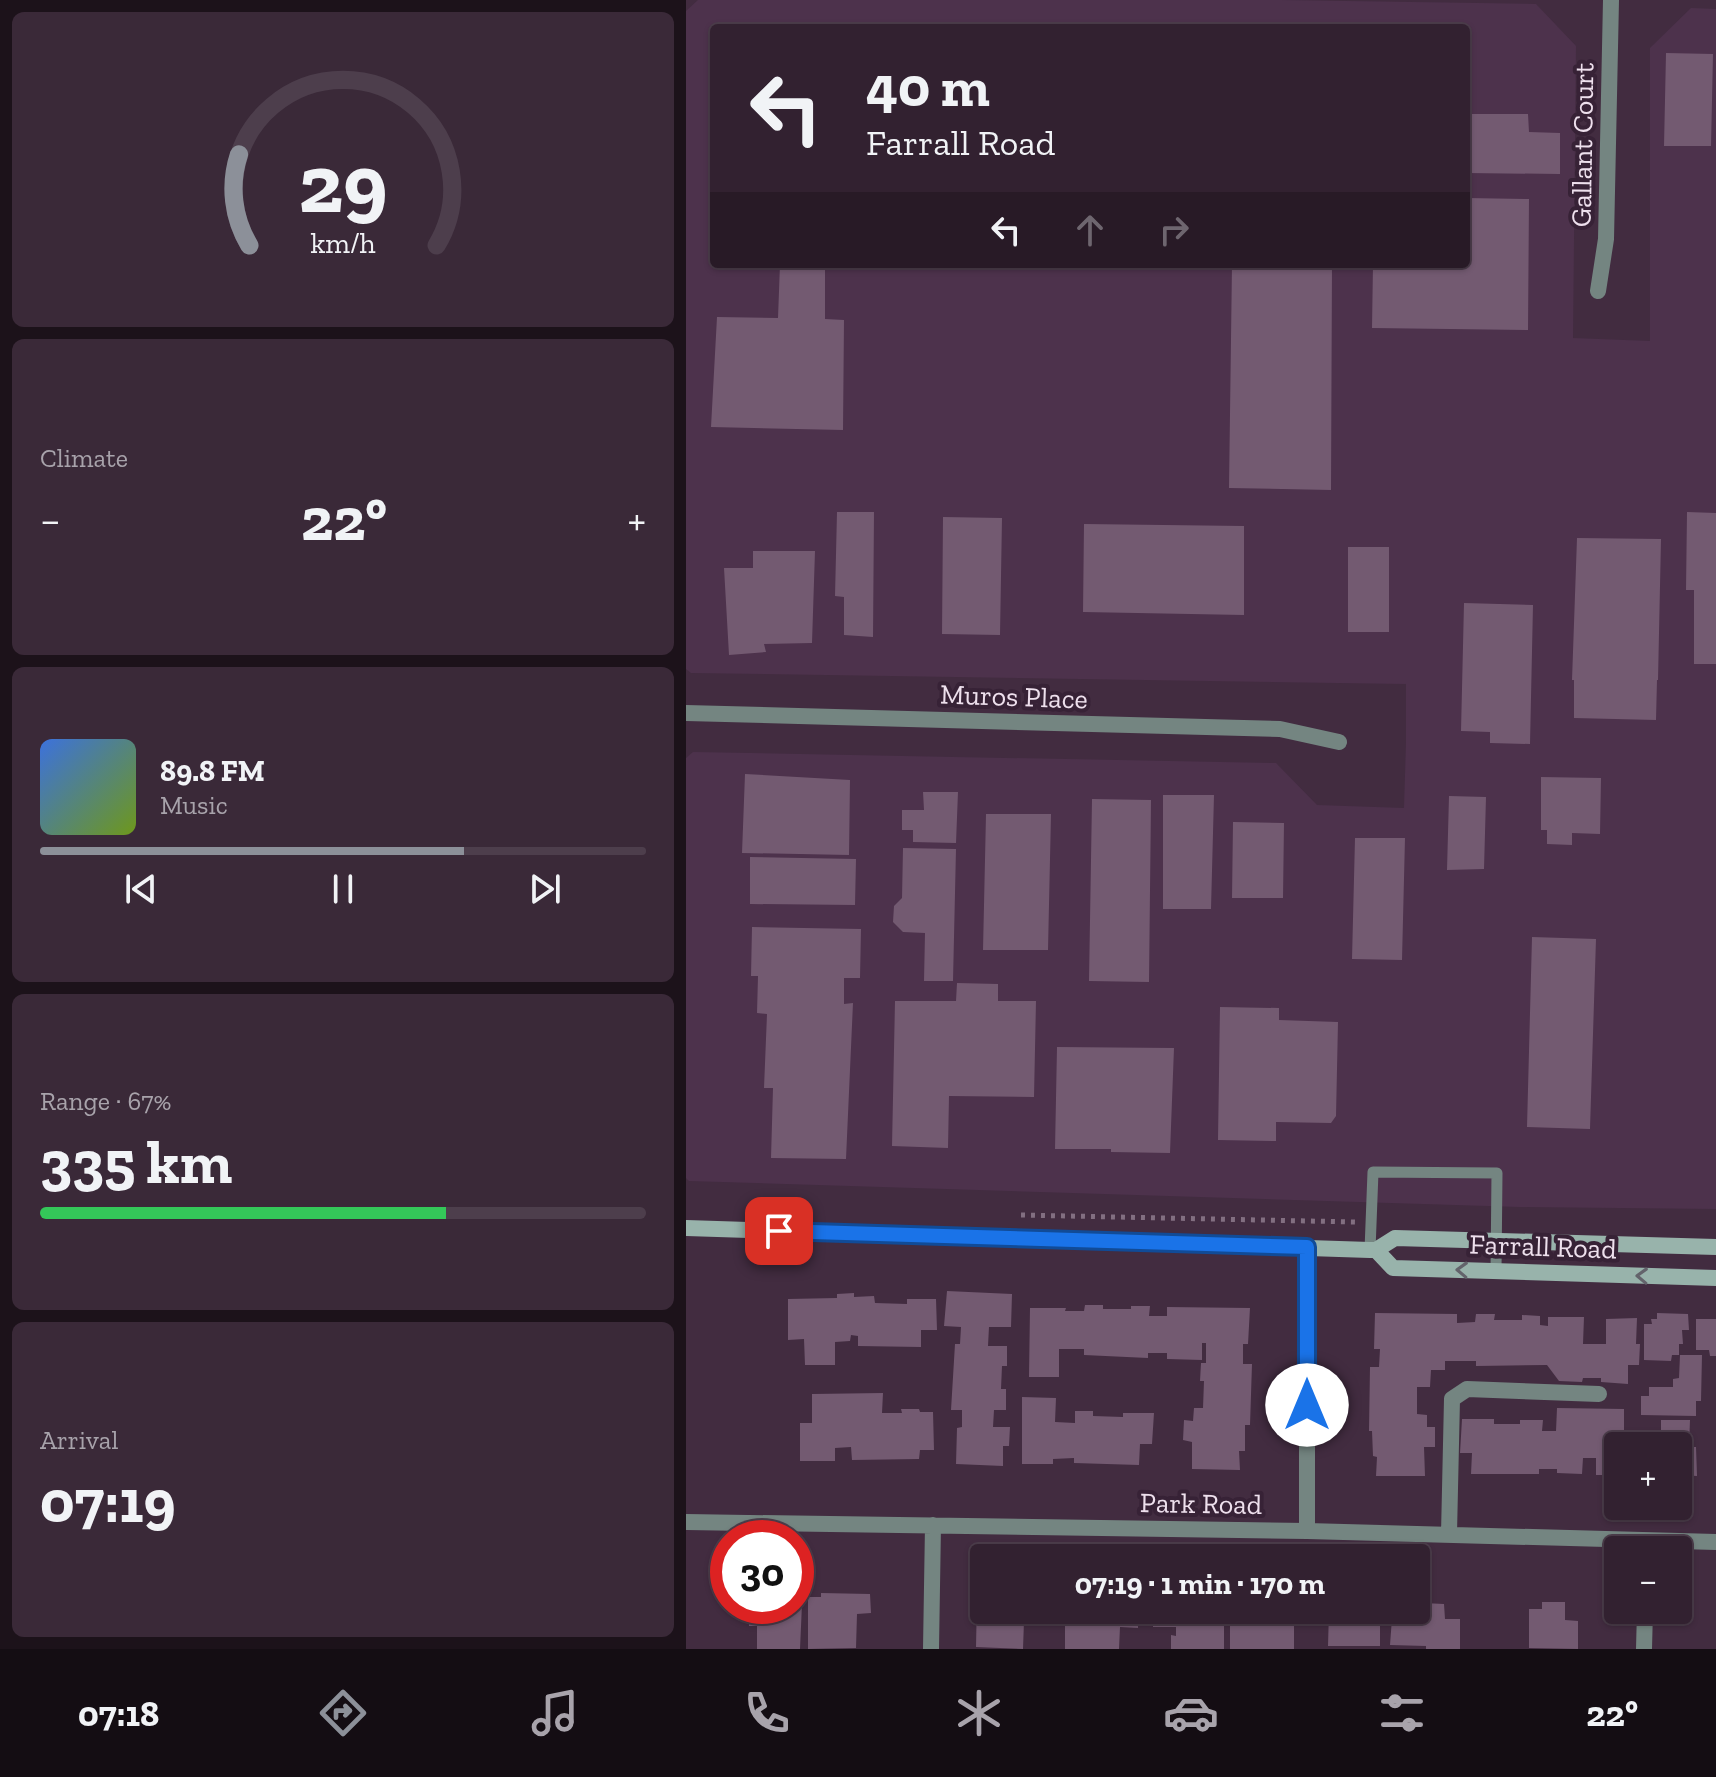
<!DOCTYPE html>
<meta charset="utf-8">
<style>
:root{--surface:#322130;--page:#3a2938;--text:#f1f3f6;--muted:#a8a3ab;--line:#4d3e4c;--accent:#8c9099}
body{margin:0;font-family:"Zilla Slab",serif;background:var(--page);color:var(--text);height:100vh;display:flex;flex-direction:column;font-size:30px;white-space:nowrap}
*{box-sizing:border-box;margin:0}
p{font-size:26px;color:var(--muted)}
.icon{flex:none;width:44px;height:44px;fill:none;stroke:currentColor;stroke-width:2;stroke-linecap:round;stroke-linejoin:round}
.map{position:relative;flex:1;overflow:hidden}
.details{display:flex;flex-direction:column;gap:12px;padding:12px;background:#1c121a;width:686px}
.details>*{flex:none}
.guide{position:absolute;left:24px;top:24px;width:760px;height:244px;border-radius:8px;box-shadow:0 2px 6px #0004,0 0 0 2px var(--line);background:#322130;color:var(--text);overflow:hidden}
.tools{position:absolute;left:918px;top:1432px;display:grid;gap:16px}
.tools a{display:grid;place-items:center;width:88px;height:88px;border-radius:8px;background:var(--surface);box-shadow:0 2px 6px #0004,0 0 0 2px var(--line);font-size:40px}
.speed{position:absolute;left:24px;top:1520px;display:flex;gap:16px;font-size:40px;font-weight:700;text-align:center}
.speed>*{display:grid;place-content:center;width:104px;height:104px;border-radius:50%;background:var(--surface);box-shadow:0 2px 6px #0004,0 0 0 2px var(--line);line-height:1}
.speed .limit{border:12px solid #d22;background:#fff;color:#111}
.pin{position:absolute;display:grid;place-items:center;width:68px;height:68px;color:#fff;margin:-34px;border-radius:16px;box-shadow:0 4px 12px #0006}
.me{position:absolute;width:88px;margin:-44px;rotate:0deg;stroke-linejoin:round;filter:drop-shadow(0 0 6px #0008)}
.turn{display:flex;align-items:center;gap:28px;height:168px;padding:0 24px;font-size:36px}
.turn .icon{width:104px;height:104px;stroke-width:2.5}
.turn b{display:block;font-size:56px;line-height:68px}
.lanes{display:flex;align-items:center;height:76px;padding:0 24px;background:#0003;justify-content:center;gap:40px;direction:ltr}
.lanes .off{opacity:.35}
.big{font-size:60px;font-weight:800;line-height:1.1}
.details .widget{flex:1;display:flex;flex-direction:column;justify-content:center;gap:12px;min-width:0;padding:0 28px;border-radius:12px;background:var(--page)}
.details .dial{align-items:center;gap:0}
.dial svg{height:208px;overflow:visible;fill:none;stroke:var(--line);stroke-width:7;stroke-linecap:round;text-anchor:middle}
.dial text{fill:var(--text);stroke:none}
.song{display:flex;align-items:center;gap:24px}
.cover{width:96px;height:96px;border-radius:12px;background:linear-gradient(135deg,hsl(220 70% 55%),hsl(80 70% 35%))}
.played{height:8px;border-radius:4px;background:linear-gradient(90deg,var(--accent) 70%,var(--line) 70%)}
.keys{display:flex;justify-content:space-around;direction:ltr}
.heat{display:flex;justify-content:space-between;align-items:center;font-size:44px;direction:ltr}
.charge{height:12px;border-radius:6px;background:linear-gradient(90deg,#34c759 67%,var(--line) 0)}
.trip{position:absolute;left:284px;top:1544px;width:460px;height:80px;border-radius:8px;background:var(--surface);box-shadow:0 2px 6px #0004,0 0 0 2px var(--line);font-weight:800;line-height:80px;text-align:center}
.dock{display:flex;height:128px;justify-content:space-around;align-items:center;background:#140d13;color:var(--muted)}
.dock .icon{width:56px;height:56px}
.dock .selected{color:var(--accent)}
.dock b{font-size:36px;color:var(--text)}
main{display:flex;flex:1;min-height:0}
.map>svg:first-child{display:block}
</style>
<main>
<section class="details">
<div class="widget dial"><svg viewBox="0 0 100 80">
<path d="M14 69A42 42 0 1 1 86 69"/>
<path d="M14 69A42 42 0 0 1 10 34" stroke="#8c9099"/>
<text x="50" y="56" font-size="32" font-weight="700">29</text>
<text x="50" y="72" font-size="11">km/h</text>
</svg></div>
<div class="widget"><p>Climate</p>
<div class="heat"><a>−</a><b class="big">22°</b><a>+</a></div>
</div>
<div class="widget">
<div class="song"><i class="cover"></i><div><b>89.8 FM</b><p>Music</p></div></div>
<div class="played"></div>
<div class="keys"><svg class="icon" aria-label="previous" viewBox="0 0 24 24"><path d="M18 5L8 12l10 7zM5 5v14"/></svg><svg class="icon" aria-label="pause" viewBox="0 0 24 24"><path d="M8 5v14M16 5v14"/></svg><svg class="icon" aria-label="next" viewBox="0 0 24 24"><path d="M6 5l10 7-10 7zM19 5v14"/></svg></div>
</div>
<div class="widget"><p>Range · 67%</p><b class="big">335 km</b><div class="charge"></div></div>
<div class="widget"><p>Arrival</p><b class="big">07:19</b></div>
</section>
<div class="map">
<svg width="1030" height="1649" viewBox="0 0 1030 1649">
<rect width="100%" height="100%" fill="#422c40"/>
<path fill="#4d324c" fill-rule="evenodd" d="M12,0h584l254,4 40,42 -3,292 77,3v-293l41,-40 25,1v1200l-196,-2 -831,-26 -3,-3v-420l7,-6 583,11 41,42 87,3 2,-66v-58l-715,-11 -5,-4v-658zM28,28h752v236h-752z"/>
<path fill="#735a71" d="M980,53l47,1 -2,92h-47z
M780,114h62l1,18 31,1v41l-94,-1z
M780,198l63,1 -1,131 -156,-2 1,-64h93z
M94,264h45v55l19,1 -1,110 -132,-3 6,-110 61,1z
M546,264h100l-1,226 -102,-2z
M151,512h37l-1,125 -29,-2v-38l-9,-1z
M1001,512l29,1v151h-22v-74h-8z
M257,517l59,1 -2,117 -58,-1z
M398,524l160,2v89l-161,-3z
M891,538l84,1 -3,141h-1l-1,40 -82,-2v-38h-2z
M662,547h41v85h-41z
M67,551h62l-3,92 -48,1 2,8 -37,3 -5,-87h29z
M778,603l69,2 -3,139 -40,-1v-11l-29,-1z
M59,774l105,6 -1,75 -107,-2z
M855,777l60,1 -1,56 -28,-1v12l-25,-1v-14h-6z
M237,792h35l-2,51 -43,-1v-12h-11v-20h22z
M477,795h51l-3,114h-48z
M763,796l37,1 -2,72 -37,1z
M406,799l59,1 -2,182 -60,-1z
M300,814h65l-3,136h-65z
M547,822l51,1 -1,75h-51z
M669,838h50l-3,122 -50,-1z
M217,848l53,1 -3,132h-29l1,-48 -22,-1 -10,-10 1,-16 8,-8z
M64,857l106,2 -1,46 -105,-1z
M66,927l109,2 -1,49h-16v26l9,-1 -7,156 -75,-1 2,-70h-9l3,-74 -10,-1 1,-37h-7z
M846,937l64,2 -6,190 -63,-2z
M271,983l41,1v17h38l-2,96 -85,-1 -1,52 -56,-2 3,-145h61z
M534,1007l59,1v12l59,2 -2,94 -5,7 -55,-1v19l-58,-1z
M371,1047l117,1 -4,105 -59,-1v-3h-56z
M261,1291l65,3 -1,33h-22l-1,19h19v20h-5l-1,23h5v21h-12l-1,17h17l-1,19h-6v20l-47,-2 1,-36 5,-1v-17h-11l4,-66h5l1,-17 -17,-1z
M168,1293v4l20,-1 1,7 32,1v-5h29l1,31h-16v17l-63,-1v-10l-7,-1 -1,6 -15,1v23h-30l-1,-26 -16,1v-41l49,-1v-4z
M399,1305h18v4h28v-3h19l-1,10h18v-9l83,1 -2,36h-5v20h9l-2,61h-5v26h-6l1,19 -48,-1v-27l-9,-2 1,-20 9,1 1,-13h9l1,-27h-4l1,-18h5v-20h-4v17l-35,-1v-6h-19v5l-64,-3v-6h-25v28h-30l1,-69h36l-1,3h19z
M689,1313l82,1v9l18,-1 1,-8h19l-1,6h28v-5l18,1v9l8,1v-9h36l-1,27h23v-25l31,-1 -1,26h4l-1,21h-11v19l-27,-2v-4h-18l-1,4 -23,-1 -12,-16 -71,1v-5h-31v9h-14l-1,17h-13v27l10,1v12h8v20h-11l1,29h-49l1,-19 -4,-1 -1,-25h-3l1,-64h9l1,-18h-6z
M971,1313l31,1 1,16h-7l1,14h-4v11h-7l-1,6 -27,-1v-36h8l-1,-5h6z
M1010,1319h20v37h-6l-1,-6h-13z
M994,1355h22l-1,46h-5v15l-55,-1v-19h8v-9h24v-8l6,-1z
M197,1393l-1,20h20l-1,-4h18l1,3h13l1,38h-14l-1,9 -67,1 -1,-13 -16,1v13h-35v-38h12v-29z
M336,1397l34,1 -1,24 20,1v-12h18v5l30,1v-4h31l-2,31h-12l-1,21 -65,-2v-5l-21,1v5h-31z
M871,1408l67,1v25h13v12h-19v29h-22v-17h-13l-1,16 -25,-1v-4h-18v5h-68l1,-21h-12l2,-34h32v5h26v-4h23l-1,11h14z
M975,1420h29l-1,27h7l1,29 -19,-1v-29h-34v-14l17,1z
M135,1593l49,1 1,19 -14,1 -1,34 -48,1v-52h13z
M291,1597h7v13h53l-1,12 -12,-1 -1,28 -47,-2z
M856,1602h23v18l13,1v28l-49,-1v-39h13z
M737,1603l21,1 1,15h15v30h-34v-3l-36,-1 2,-27 12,1v-6h19z
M110,1604h6l-2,45h-43v-23h-8v-20h47z
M379,1610h73v18l-18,-1 -1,22h-54z
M467,1610h71v39h-53v-14l5,1v-9h-23z
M544,1610l64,1v38h-64z
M643,1610h51v36h-52z"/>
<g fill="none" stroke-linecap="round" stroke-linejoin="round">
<path stroke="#826f81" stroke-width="5" stroke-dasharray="4 6" stroke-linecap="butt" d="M335,1215l334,7"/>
<path stroke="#748581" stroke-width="11" d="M684,1250l3,-78 124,1 -1,98"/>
<path stroke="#748581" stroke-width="16" d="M912,291l8,-52 5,-239
M0,713l594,16 59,13
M621,1247v284
M0,1522l621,9 409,11
M763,1534l3,-135 15,-10 132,5
M245,1649l2,-124
M958,1649l1,-39"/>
<path stroke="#98b3ab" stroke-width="16" d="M0,1228l684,22h6l19,-12 321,9
M690,1250l17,18 323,10"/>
</g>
<defs><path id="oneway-chevron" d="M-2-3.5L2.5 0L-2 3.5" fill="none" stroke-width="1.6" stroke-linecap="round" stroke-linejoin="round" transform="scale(2)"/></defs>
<g stroke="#63636b">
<use href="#oneway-chevron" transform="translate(776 1270) rotate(-178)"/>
<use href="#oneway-chevron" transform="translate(956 1276) rotate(-178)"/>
</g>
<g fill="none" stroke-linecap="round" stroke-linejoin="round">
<defs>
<path id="route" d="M93,1231l528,16v158"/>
</defs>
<use href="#route" stroke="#114b97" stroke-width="20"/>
<use href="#route" stroke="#1a73e8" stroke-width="14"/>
</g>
<g text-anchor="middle" stroke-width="8" stroke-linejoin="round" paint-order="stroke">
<g font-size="28" fill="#eee0ed" stroke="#372236">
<text transform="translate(896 145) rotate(-89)" y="10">Gallant Court</text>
<text transform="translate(328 696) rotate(2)" y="10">Muros Place</text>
<text transform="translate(857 1246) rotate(2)" y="10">Farrall Road</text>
<text transform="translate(515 1503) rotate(1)" y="10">Park Road</text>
</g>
</g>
</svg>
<div class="tools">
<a>+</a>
<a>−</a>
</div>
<div class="speed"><div class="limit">30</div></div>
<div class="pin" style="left:93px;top:1231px;background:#d93025"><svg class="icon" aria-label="arrive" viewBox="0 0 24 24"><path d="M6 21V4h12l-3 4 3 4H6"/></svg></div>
<svg class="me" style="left:621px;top:1405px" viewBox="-20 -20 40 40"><circle r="19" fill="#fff"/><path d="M0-13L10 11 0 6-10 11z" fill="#1a73e8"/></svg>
<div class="trip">07:19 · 1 min · 170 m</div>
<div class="guide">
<div class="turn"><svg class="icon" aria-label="left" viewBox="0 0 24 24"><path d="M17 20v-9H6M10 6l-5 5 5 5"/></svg><div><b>40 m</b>Farrall Road</div></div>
<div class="lanes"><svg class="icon" aria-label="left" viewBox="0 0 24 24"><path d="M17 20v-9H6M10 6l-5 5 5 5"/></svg><svg class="icon off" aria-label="ahead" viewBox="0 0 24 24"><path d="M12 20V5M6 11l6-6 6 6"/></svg><svg class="icon off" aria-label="right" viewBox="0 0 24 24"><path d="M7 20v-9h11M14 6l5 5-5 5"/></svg></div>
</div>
</div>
</main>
<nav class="dock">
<b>07:18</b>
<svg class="icon selected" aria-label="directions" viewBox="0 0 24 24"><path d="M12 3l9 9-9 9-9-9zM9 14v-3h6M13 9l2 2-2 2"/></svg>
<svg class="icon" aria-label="music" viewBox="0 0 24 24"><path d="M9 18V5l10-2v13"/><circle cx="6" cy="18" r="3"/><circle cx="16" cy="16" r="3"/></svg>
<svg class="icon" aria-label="phone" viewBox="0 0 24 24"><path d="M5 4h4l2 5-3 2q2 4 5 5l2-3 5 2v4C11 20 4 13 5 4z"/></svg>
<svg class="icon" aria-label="climate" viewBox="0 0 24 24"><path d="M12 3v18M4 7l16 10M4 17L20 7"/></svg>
<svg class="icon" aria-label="car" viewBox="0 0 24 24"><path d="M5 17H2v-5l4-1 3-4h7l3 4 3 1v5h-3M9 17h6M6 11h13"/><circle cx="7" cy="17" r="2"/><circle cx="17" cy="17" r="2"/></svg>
<svg class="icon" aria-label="filters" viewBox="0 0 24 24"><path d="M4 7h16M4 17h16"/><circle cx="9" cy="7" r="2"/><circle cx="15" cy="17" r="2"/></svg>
<b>22°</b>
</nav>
